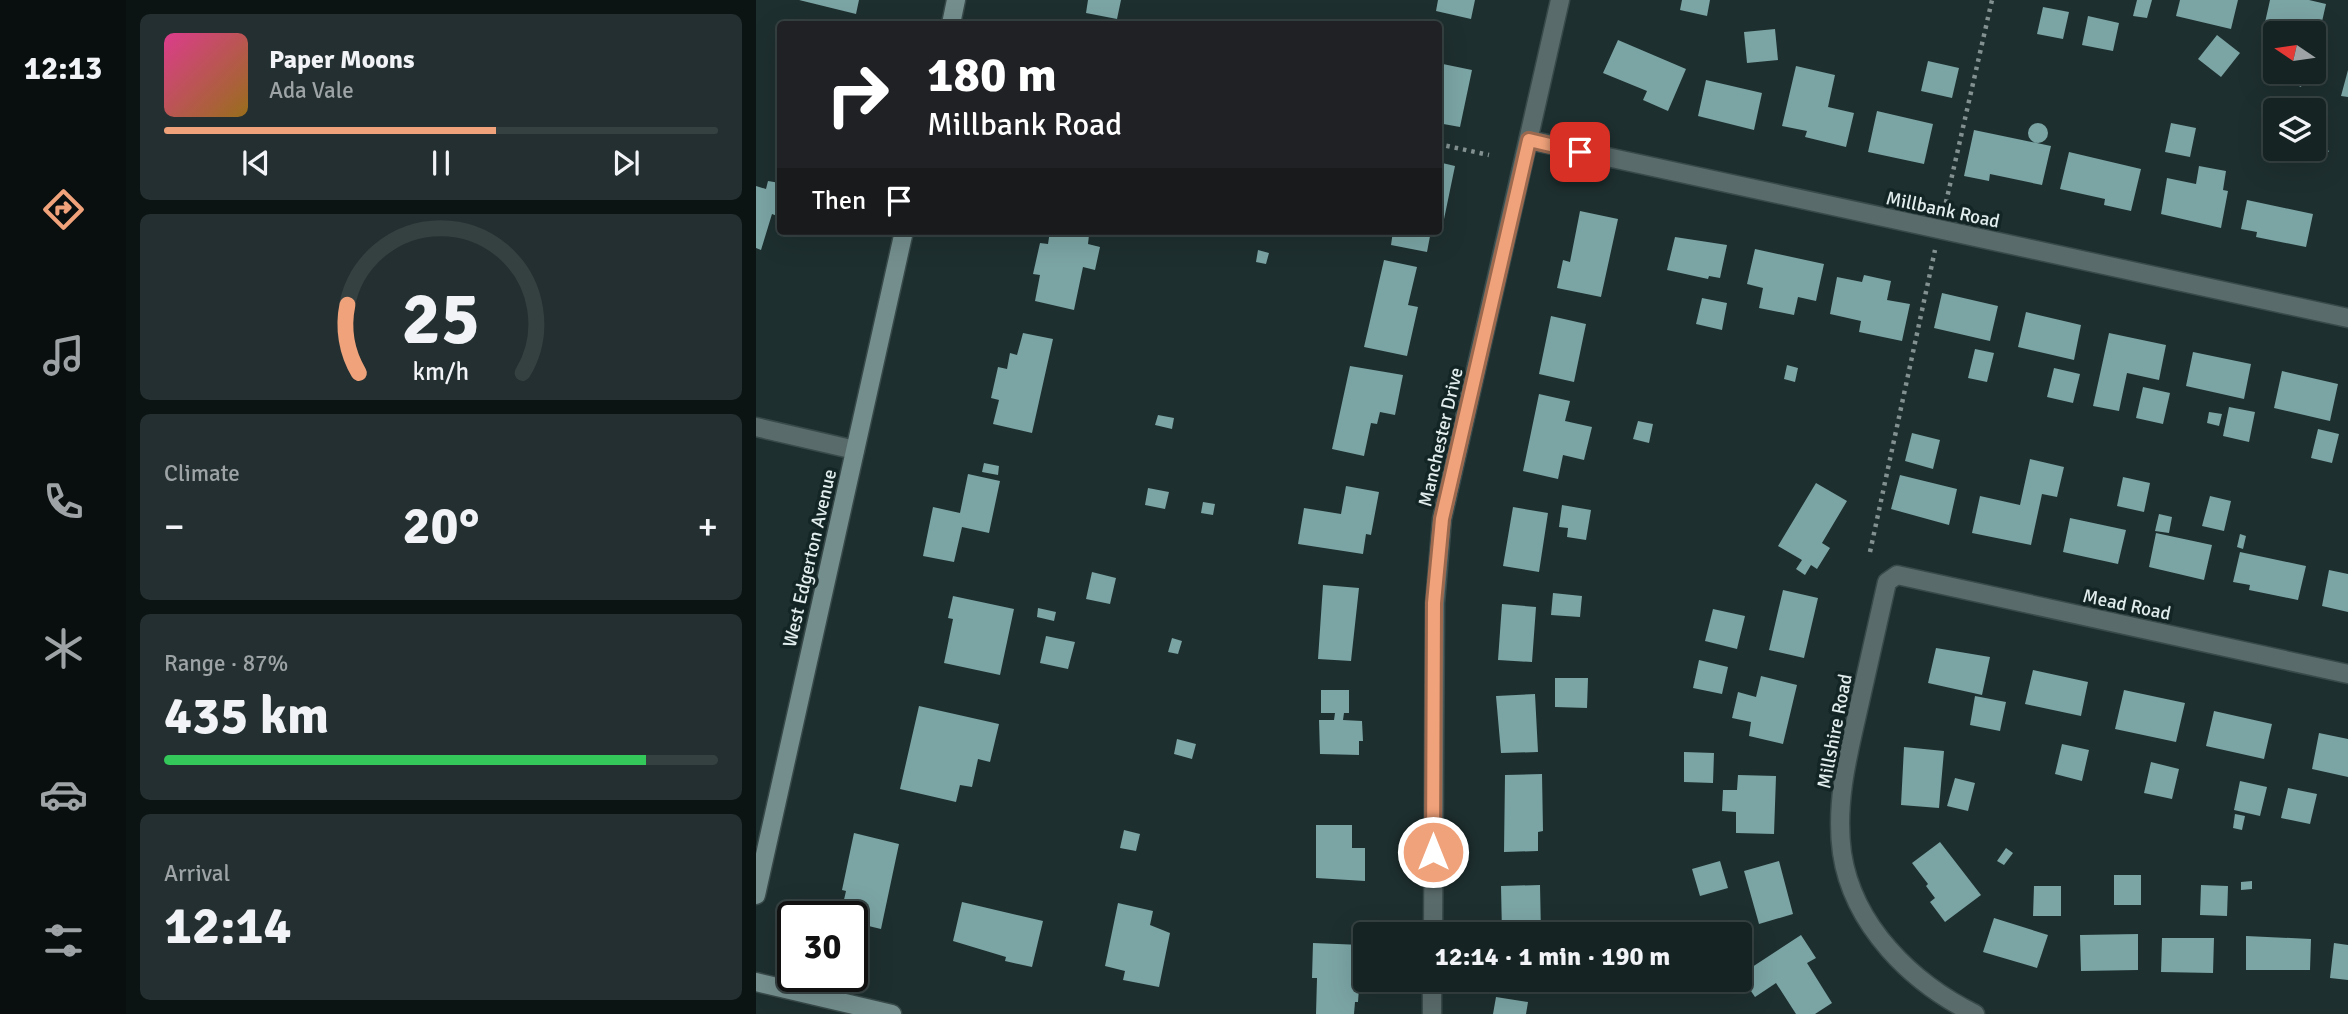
<!DOCTYPE html>
<meta charset="utf-8">
<style>
:root{--surface:#162323;--page:#232f30;--text:#f1f3f6;--muted:#9ea4a6;--line:#354041;--accent:#f0a27a}
body{margin:0;font-family:Signika,sans-serif;background:var(--page);color:var(--text);height:100vh;display:flex;flex-direction:column;font-size:26px;white-space:nowrap}
*{box-sizing:border-box;margin:0}
p{font-size:23px;color:var(--muted)}
.icon{flex:none;width:38px;height:38px;fill:none;stroke:currentColor;stroke-width:2;stroke-linecap:round;stroke-linejoin:round}
.map{position:relative;flex:1;overflow:hidden}
.sheet{display:flex;flex-direction:column;gap:14px;padding:14px;background:#0c1313;width:630px}
.sheet>*{flex:none}
.top-card{position:absolute;left:21px;top:21px;width:665px;height:214px;border-radius:7px;box-shadow:0 7px 28px #0002,0 0 0 2px var(--line);background:#202124;color:#fff;overflow:hidden}
.needle{width:46px;rotate:283deg}
.controls{position:absolute;left:1507px;top:21px;display:grid;gap:14px}
.controls a{display:grid;place-items:center;width:63px;height:63px;border-radius:7px;background:var(--surface);box-shadow:0 7px 28px #0002,0 0 0 2px var(--line);font-size:35px}
.speed{position:absolute;left:21px;top:901px;display:flex;gap:14px;font-size:35px;font-weight:700;text-align:center}
.speed>*{display:grid;place-content:center;width:91px;height:91px;border-radius:50%;background:var(--surface);box-shadow:0 7px 28px #0002,0 0 0 2px var(--line);line-height:1}
.speed .limit{border:4px solid #111;border-radius:10px;background:#fff;color:#111}
.pin{position:absolute;display:grid;place-items:center;width:60px;height:60px;color:#fff;margin:-30px;border-radius:14px;box-shadow:0 4px 10px #0006}
.me{position:absolute;width:77px;margin:-38px;rotate:0deg;stroke-linejoin:round;filter:drop-shadow(0 0 5px #0008)}
.turn{display:flex;align-items:center;gap:24px;height:147px;padding:0 35px;font-size:32px}
.turn .icon{width:91px;height:91px;stroke-width:2.5}
.turn b{display:block;font-size:49px;line-height:60px}
.then{display:flex;align-items:center;height:66px;padding:0 35px;background:#0003;gap:14px;font-size:26px}
.big{font-size:52px;font-weight:800;line-height:1.1}
.sheet .card{flex:1;display:flex;flex-direction:column;justify-content:center;gap:10px;min-width:0;padding:0 24px;border-radius:10px;background:var(--page)}
.sheet .dial{align-items:center;gap:0}
.dial svg{height:182px;overflow:visible;fill:none;stroke:var(--line);stroke-width:7;stroke-linecap:round;text-anchor:middle}
.dial text{fill:var(--text);stroke:none}
.song{display:flex;align-items:center;gap:21px}
.cover{width:84px;height:84px;border-radius:10px;background:linear-gradient(135deg,hsl(330 70% 55%),hsl(40 70% 35%))}
.played{height:7px;border-radius:4px;background:linear-gradient(90deg,var(--accent) 60%,var(--line) 60%)}
.keys{display:flex;justify-content:space-around;direction:ltr}
.heat{display:flex;justify-content:space-between;align-items:center;font-size:38px;direction:ltr}
.charge{height:10px;border-radius:5px;background:linear-gradient(90deg,#34c759 87%,var(--line) 0)}
.trip{position:absolute;left:597px;top:922px;width:399px;height:70px;border-radius:7px;background:var(--surface);box-shadow:0 7px 28px #0002,0 0 0 2px var(--line);font-weight:800;line-height:70px;text-align:center}
main{display:flex;flex:1;min-height:0}
.tab-bar{display:flex;flex-direction:column;width:126px;justify-content:space-around;align-items:center;background:#090e0e;color:var(--muted)}
.tab-bar .icon{width:49px;height:49px}
.tab-bar .on{color:var(--accent)}
.tab-bar b{font-size:32px;color:var(--text)}
.map>svg:first-child{display:block}
</style>
<main>
<nav class="tab-bar">
<b>12:13</b>
<svg class="icon on" aria-label="directions" viewBox="0 0 24 24"><path d="M12 3l9 9-9 9-9-9zM9 14v-3h6M13 9l2 2-2 2"/></svg>
<svg class="icon" aria-label="music" viewBox="0 0 24 24"><path d="M9 18V5l10-2v13"/><circle cx="6" cy="18" r="3"/><circle cx="16" cy="16" r="3"/></svg>
<svg class="icon" aria-label="phone" viewBox="0 0 24 24"><path d="M5 4h4l2 5-3 2q2 4 5 5l2-3 5 2v4C11 20 4 13 5 4z"/></svg>
<svg class="icon" aria-label="climate" viewBox="0 0 24 24"><path d="M12 3v18M4 7l16 10M4 17L20 7"/></svg>
<svg class="icon" aria-label="car" viewBox="0 0 24 24"><path d="M5 17H2v-5l4-1 3-4h7l3 4 3 1v5h-3M9 17h6M6 11h13"/><circle cx="7" cy="17" r="2"/><circle cx="17" cy="17" r="2"/></svg>
<svg class="icon" aria-label="filters" viewBox="0 0 24 24"><path d="M4 7h16M4 17h16"/><circle cx="9" cy="7" r="2"/><circle cx="15" cy="17" r="2"/></svg>
</nav>
<section class="sheet">
<div class="card">
<div class="song"><i class="cover"></i><div><b>Paper Moons</b><p>Ada Vale</p></div></div>
<div class="played"></div>
<div class="keys"><svg class="icon" aria-label="previous" viewBox="0 0 24 24"><path d="M18 5L8 12l10 7zM5 5v14"/></svg><svg class="icon" aria-label="pause" viewBox="0 0 24 24"><path d="M8 5v14M16 5v14"/></svg><svg class="icon" aria-label="next" viewBox="0 0 24 24"><path d="M6 5l10 7-10 7zM19 5v14"/></svg></div>
</div>
<div class="card dial"><svg viewBox="0 0 100 80">
<path d="M14 69A42 42 0 1 1 86 69"/>
<path d="M14 69A42 42 0 0 1 9 39" stroke="#f0a27a"/>
<text x="50" y="56" font-size="32" font-weight="700">25</text>
<text x="50" y="72" font-size="11">km/h</text>
</svg></div>
<div class="card"><p>Climate</p>
<div class="heat"><a>−</a><b class="big">20°</b><a>+</a></div>
</div>
<div class="card"><p>Range · 87%</p><b class="big">435 km</b><div class="charge"></div></div>
<div class="card"><p>Arrival</p><b class="big">12:14</b></div>
</section>
<div class="map">
<svg width="1592" height="1014" viewBox="0 0 1592 1014">
<rect width="100%" height="100%" fill="#1e2f2f"/>
<path fill="#7ba4a4" d="M43,0h60l-3,14z
M332,0h33l-4,19 -31,-6z
M682,0h37l-4,19 -35,-8z
M926,0h28l-3,16 -27,-6z
M1381,0h15l-5,18 -14,-2z
M1424,0h58l-7,29 -55,-13z
M1514,0h39l17,4 -10,44 -2,-15h-39v6l-13,-3z
M1287,7l26,5 -6,27 -26,-5z
M1332,16l31,7 -6,28 -31,-6z
M1019,29l3,31 -31,3 -3,-31z
M1461,35l23,18 -19,24 -23,-18z
M862,40l68,29 -18,42 -25,-11 4,-9 -44,-18z
M1558,54l11,19 -25,14 -9,-15h23z
M1172,61l31,7 -7,30 -31,-7z
M682,63l34,7 -12,57 -22,-4z
M1040,66l39,9 -7,32 26,6 -8,34 -41,-10 2,-6 -25,-5z
M1592,70v27l-7,-1z
M950,80l56,13 -8,37 -56,-14z
M1121,111l56,13 -9,40 -56,-12z
M1415,123l25,5 -6,29 -25,-5z
M1272 133a10 10 0 1 1 20 0a10 10 0 1 1-20 0Z
M1218,130l77,16 -9,39 -52,-11 -1,7 -25,-5z
M1566,146l7,5 -9,11 -6,-6z
M1313,152l72,17 -10,42 -27,-6 1,-6 -45,-10z
M682,162l17,4 -12,58 -5,-1z
M1443,166l27,5 -3,19 5,1 -7,37 -60,-14 6,-36 29,6z
M12,181l12,2v34l-8,-3 -11,36 -5,-2v-62l10,3z
M1491,200l66,14 -7,33 -50,-10 1,-5 -16,-3z
M824,211l38,8 -17,78 -44,-9 6,-28 7,2z
M294,231h35l-1,3 5,1 -1,9 12,3 -5,23 -12,-3 -9,43 -39,-9 5,-26 -7,-1 7,-31 8,1z
M637,231h38l-4,21 -36,-7z
M919,237l52,8 -7,33 -11,-2 -1,3 -41,-9z
M999,249l69,15 -8,37 -18,-4 -4,18 -35,-7 4,-20 -16,-4z
M502,250l11,3 -3,11 -10,-2z
M628,260l33,7 -9,38 10,2 -11,49 -43,-9z
M1108,275l27,6 -4,19 23,4 -8,37 -43,-9 2,-11 -31,-7 7,-37 25,5z
M1186,293l56,13 -8,35 -56,-13z
M946,298l25,5 -5,27 -26,-6z
M1270,312l55,13 -7,35 -56,-13z
M795,316l35,8 -12,58 -35,-8z
M267,333l30,6 -21,94 -39,-9 6,-24 -8,-2 7,-31 9,2 3,-16 7,2z
M1353,333l57,12 -7,35 -32,-7 -8,38 -26,-5z
M1219,349l19,4 -7,29 -19,-4z
M1437,352l58,12 -7,35 -58,-13z
M1031,365l11,3 -3,14 -11,-3z
M594,366l53,9 -8,40 -15,-3 -3,12 -6,-1 -7,33 -32,-7z
M1298,368l26,6 -7,29 -26,-6z
M1526,371l56,13 -8,37 -56,-13z
M1387,387l27,6 -7,31 -27,-6z
M783,394l31,7 -5,20 27,6 -8,33 -21,-5 -5,24 -35,-8z
M1473,407l26,5 -6,30 -26,-6z
M1453,412l13,2 -3,12 -12,-3z
M402,415l16,3 -2,11 -17,-4z
M882,421l15,3 -4,19 -16,-4z
M1562,429l21,5 -7,29 -21,-5z
M1156,433l28,7 -7,29 -28,-8z
M1274,459l34,8 -7,30 -15,-3 -11,51 -59,-12 8,-37 40,9z
M228,463l15,3 -1,9 -16,-3z
M212,474l32,7 -11,52 -27,-6 -8,35 -31,-6 10,-49 27,6z
M1144,475l57,14 -8,36 -58,-16z
M1367,477l27,6 -6,29 -27,-6z
M1060,483l31,18 -25,42 8,5 -13,21 -6,-4 -6,10 -9,-6 6,-9 -24,-14z
M590,486l33,6 -8,43 -5,-1 -3,20 -65,-10 6,-36 37,6z
M392,488l21,4 -4,17 -20,-4z
M1454,496l21,5 -7,30 -22,-5z
M447,502l12,2 -2,11 -12,-2z
M806,505l29,5 -5,30 -19,-3 1,-9 -9,-1z
M757,507l35,6 -9,59 -36,-6z
M1403,514l13,3 -3,16 -14,-2z
M1314,518l56,12 -8,34 -55,-12z
M1400,533l56,12 -8,35 -55,-13z
M1484,534l6,2 -3,13 -6,-2z
M1484,552l66,14 -8,34 -49,-10 1,-5 -17,-3z
M1573,570l19,4v38l-26,-6z
M336,572l24,6 -6,26 -24,-5z
M567,585l36,3 -8,73 -33,-2z
M1027,590l35,8 -14,60 -35,-8z
M797,593l29,3 -2,21 -29,-2z
M197,596l61,13 -14,66 -56,-12 9,-44 -5,-1z
M746,604l34,3 -4,55 -34,-2z
M282,608l18,4 -2,9 -17,-4z
M957,609l32,7 -8,33 -32,-8z
M290,636l29,6 -7,27 -28,-6z
M416,638l10,3 -4,13 -10,-2z
M1180,648l54,9 -8,38 -54,-12z
M943,660l29,7 -6,27 -29,-6z
M1277,670l55,12 -7,34 -56,-12z
M1005,676l36,9 -14,59 -34,-8 2,-14 -19,-4 6,-26 18,5z
M799,678h33l-1,30 -32,-1z
M565,690h28v23h-5l-1,7 19,1 1,20h-4v14l-39,-1 -1,-34h15l1,-7h-14z
M1368,690l61,13 -9,39 -61,-13z
M779,694l3,58 -37,1 -5,-57z
M1219,696l31,6 -6,29 -30,-6z
M163,706l80,18 -9,38 -12,-3 -6,28 -12,-2 -4,17 -56,-13z
M1458,711l58,13 -8,35 -58,-13z
M1563,733l29,6v38l-36,-8z
M421,739l19,5 -4,15 -18,-5z
M1306,744l27,6 -7,31 -27,-7z
M1148,747l40,4 -5,57 -38,-3z
M928,752l30,1 -1,30 -29,-1z
M1395,762l28,7 -7,30 -28,-6z
M786,774l1,57 -5,1v19l-34,1 1,-77z
M982,775l38,1 -2,58 -38,-1v-21l-14,-1 1,-21h14z
M1199,778l20,5 -7,28 -21,-5z
M1484,781l27,6 -7,29 -26,-6z
M1532,788l29,6 -7,30 -29,-6z
M1479,814l10,2 -3,14 -9,-2z
M560,825h36v23h13v33l-49,-3z
M368,830l16,4 -4,17 -16,-3z
M98,833l45,11 -18,85 -29,-7v-5h-12l6,-26 -4,-1z
M1184,842l41,53 -36,27 -15,-20 5,-4 -9,-12 2,-2 -16,-21z
M1250,848l7,5 -9,12 -7,-4z
M964,861l8,27 -28,8 -8,-27z
M1023,861l14,53 -34,10 -15,-53z
M1358,875h27v30h-27z
M1496,881v8l-11,1v-8z
M784,885l1,49h-39l-1,-48z
M1445,885l27,1 -1,30 -27,-1z
M1278,886h27v30h-28z
M206,902l81,19 -11,46 -27,-6 1,-4 -53,-16z
M362,903l35,8 -3,14 20,8 -11,54 -36,-7 2,-9 -20,-5z
M1238,918l54,17 -11,33 -54,-16z
M1382,934v36l-57,1 -1,-36z
M1045,935l15,23 -9,5 25,40 -17,11h-19l-20,-31 -21,14 -15,-22z
M1490,936l65,3 -1,31h-64z
M1406,938h52l-1,35 -52,-1z
M557,943l49,2 -4,57h-3l-1,12h-38l1,-36h-5z
M1578,943l14,2v35l-18,-2z
M740,997l32,5 -2,12h-33z"/>
<g fill="none" stroke-linecap="round" stroke-linejoin="round">
<defs>
<path id="street" d="M773,140l819,178
M0,427l99,23
M677,934l2,-331 7,-84 118,-519
M676,1014v-34
M1219,1014c-63,-31 -122,-88 -133,-161 -7,-50 6,-99 17,-147 9,-41 19,-83 28,-124l10,-7 451,99"/>
<path id="secondary" d="M195,24l5,-24
M0,895l148,-664
M0,982l136,32"/>
</defs>
<use href="#street" stroke="#394a4a" stroke-width="21"/>
<use href="#secondary" stroke="#394a4a" stroke-width="21"/>
<path stroke="#839191" stroke-width="4.5" stroke-dasharray="3.5 5" stroke-linecap="butt" d="M682,144l51,11
M1188,211l48,-211
M1114,552l65,-302"/>
<use href="#street" stroke="#5a6b6b" stroke-width="18"/>
<use href="#secondary" stroke="#748e8e" stroke-width="18"/>
</g>
<g fill="none" stroke-linecap="round" stroke-linejoin="round">
<defs>
<path id="route" d="M677,852l1,-249 8,-84 87,-379 51,12"/>
</defs>
<use href="#route" stroke="#9c694f" stroke-width="18"/>
<use href="#route" stroke="#f0a27a" stroke-width="12"/>
</g>
<g text-anchor="middle" stroke-width="7" stroke-linejoin="round" paint-order="stroke">
<g font-size="19" fill="#e2eded" stroke="#142525">
<text transform="translate(1187 209) rotate(12)" y="7">Millbank Road</text>
<text transform="translate(684 437) rotate(-77)" y="7">Manchester Drive</text>
<text transform="translate(53 558) rotate(-77)" y="7">West Edgerton Avenue</text>
<text transform="translate(1371 604) rotate(12)" y="7">Mead Road</text>
<text transform="translate(1078 731) rotate(-79)" y="7">Millshire Road</text>
</g>
</g>
</svg>
<div class="controls">
<a><svg class="needle" viewBox="-14 -14 28 28"><path d="M0-13l5 13h-10z" fill="#e53935"/><path d="M0 13l5-13h-10z" fill="#9ea4a6"/></svg></a>
<a><svg class="icon" aria-label="layers" viewBox="0 0 24 24"><path d="M12 4l9 5-9 5-9-5zM3 14l9 5 9-5"/></svg></a>
</div>
<div class="speed"><div class="limit">30</div></div>
<div class="pin" style="left:824px;top:152px;background:#d93025"><svg class="icon" aria-label="arrive" viewBox="0 0 24 24"><path d="M6 21V4h12l-3 4 3 4H6"/></svg></div>
<svg class="me" style="left:677px;top:852px" viewBox="-20 -20 40 40"><circle r="17" fill="#f0a27a" stroke="#fff" stroke-width="3"/><path d="M0-11L8 9 0 5-8 9z" fill="#fff"/></svg>
<div class="trip">12:14 · 1 min · 190 m</div>
<div class="top-card">
<div class="turn"><svg class="icon" aria-label="right" viewBox="0 0 24 24"><path d="M7 20v-9h11M14 6l5 5-5 5"/></svg><div><b>180 m</b>Millbank Road</div></div>
<div class="then">Then<svg class="icon" aria-label="arrive" viewBox="0 0 24 24"><path d="M6 21V4h12l-3 4 3 4H6"/></svg></div>
</div>
</div>
</main>
